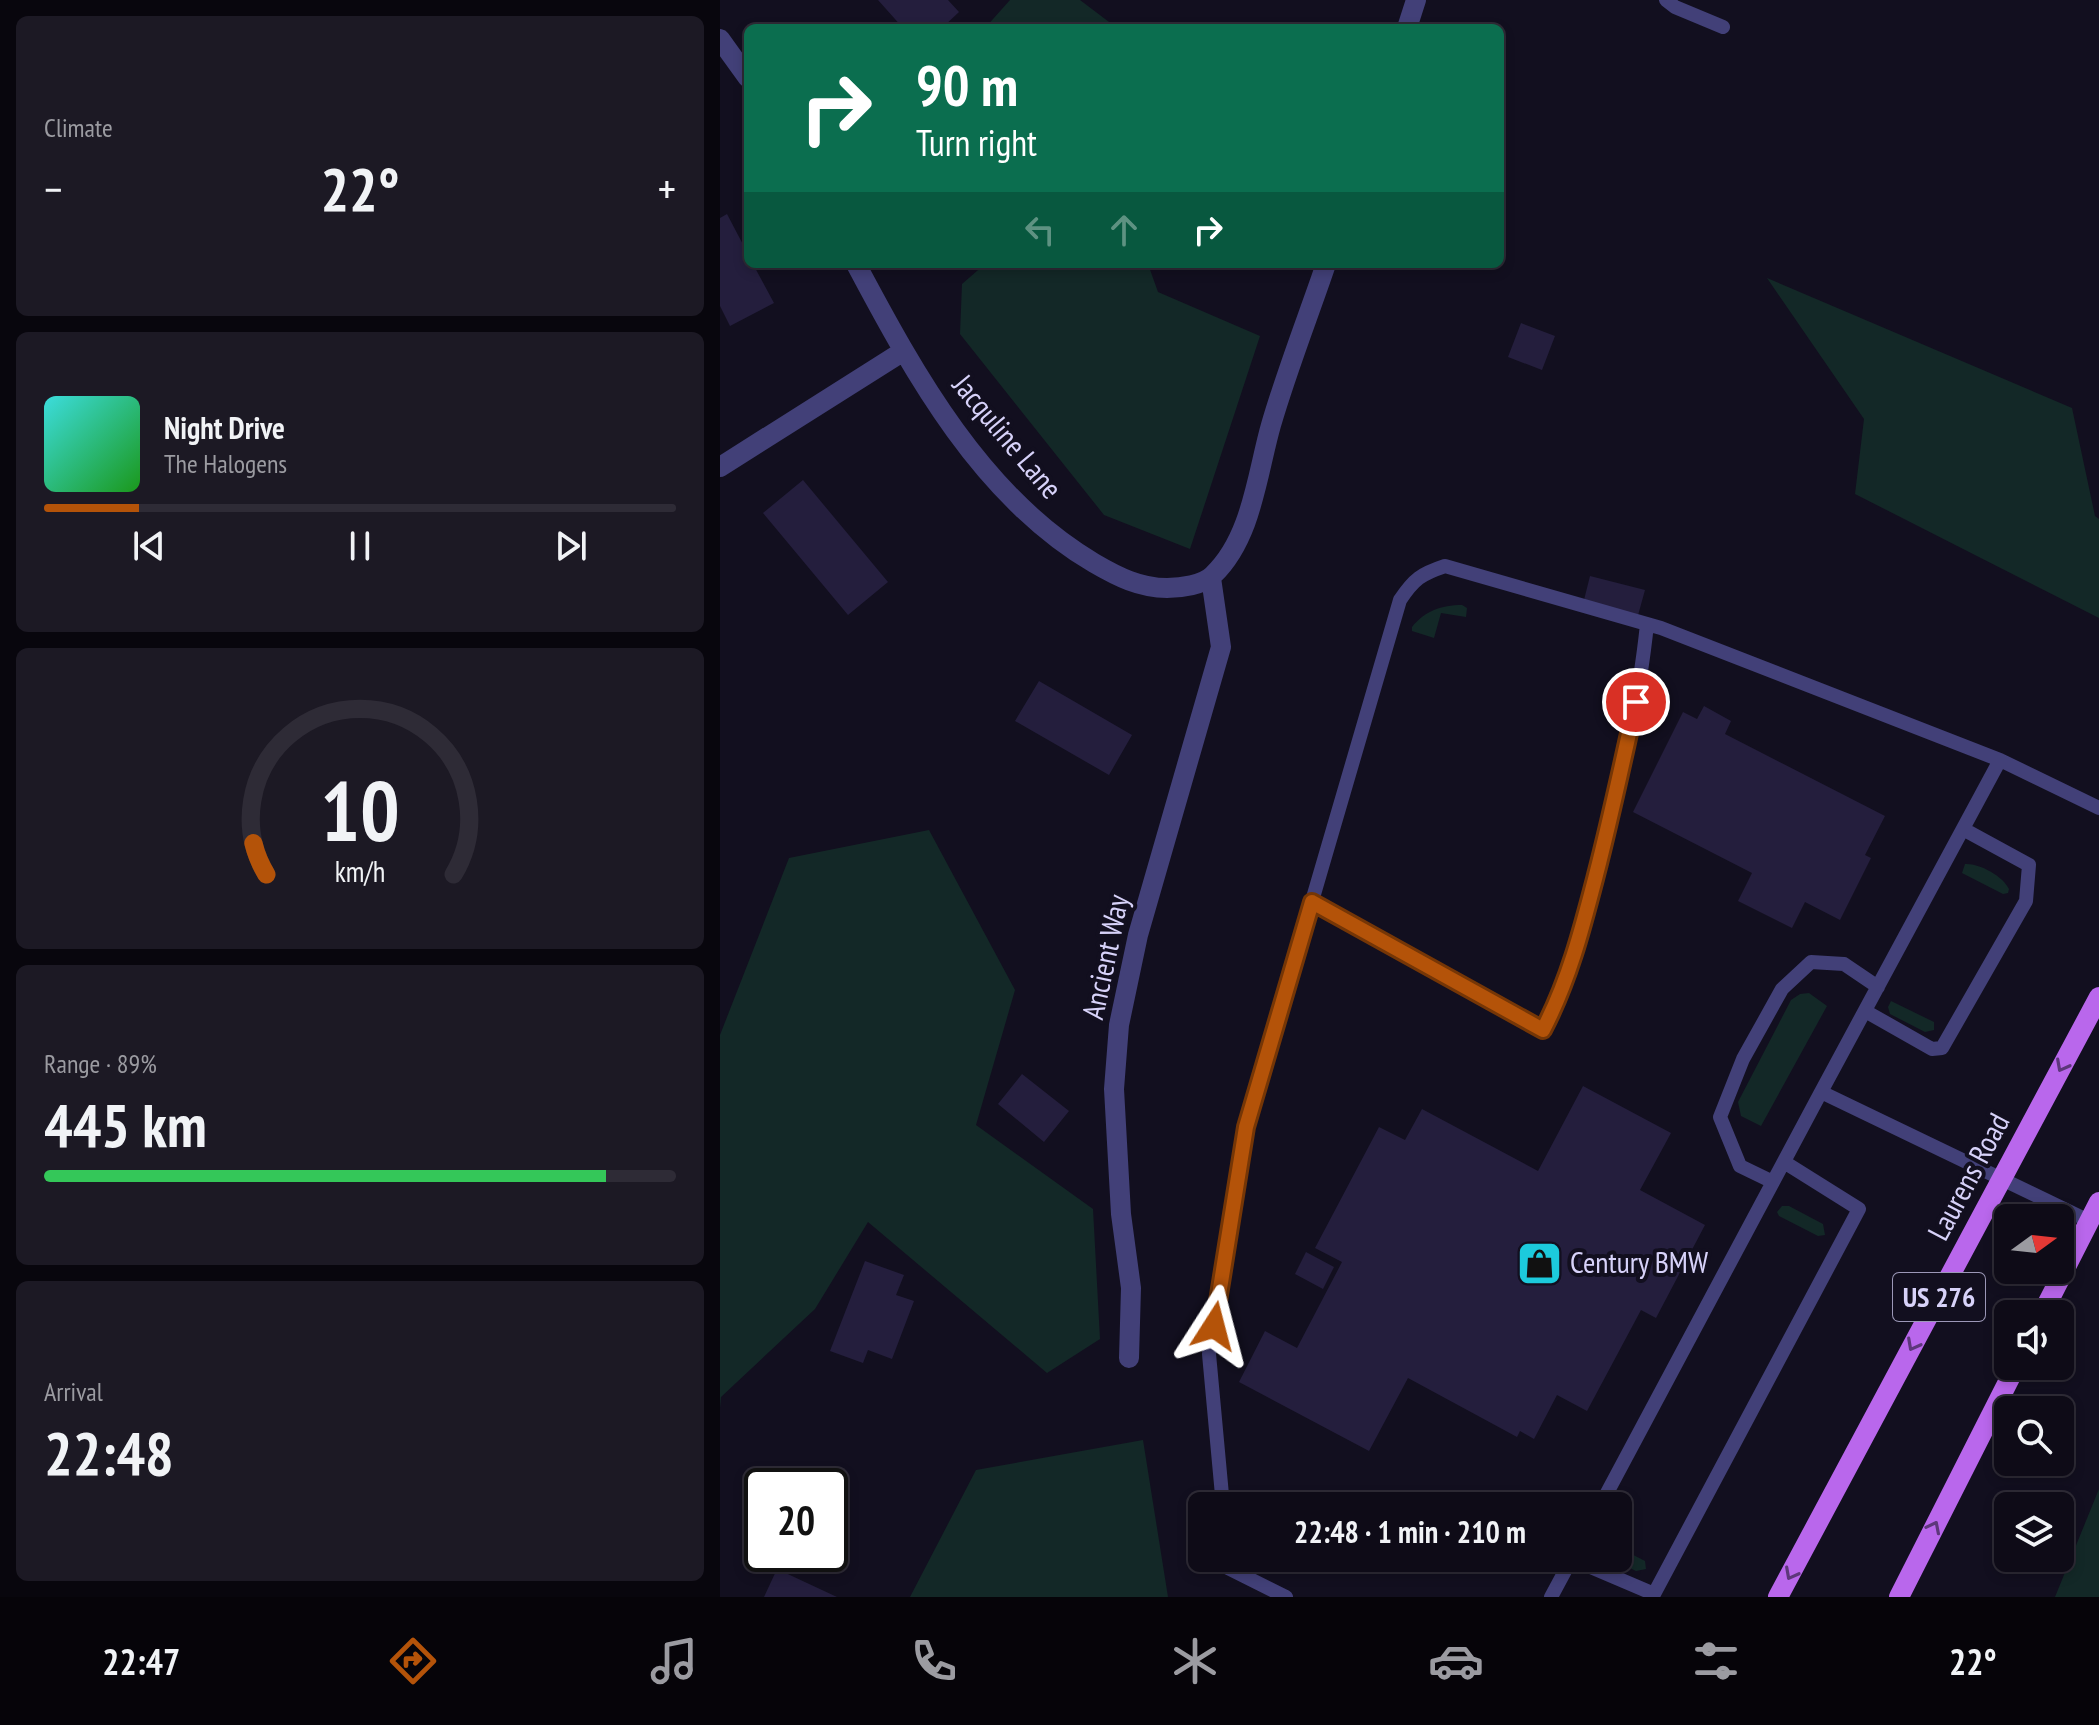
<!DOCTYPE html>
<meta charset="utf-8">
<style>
:root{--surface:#0e0b17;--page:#1c1924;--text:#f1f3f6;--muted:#9b9ba1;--line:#2e2b36;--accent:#b45309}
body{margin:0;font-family:"PT Sans Narrow",sans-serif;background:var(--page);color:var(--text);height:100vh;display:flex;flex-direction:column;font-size:30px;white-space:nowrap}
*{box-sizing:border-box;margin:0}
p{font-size:26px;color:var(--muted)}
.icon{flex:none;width:44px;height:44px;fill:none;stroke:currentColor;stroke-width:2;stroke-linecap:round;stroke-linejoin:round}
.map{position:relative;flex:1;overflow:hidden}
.drawer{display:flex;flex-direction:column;gap:16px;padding:16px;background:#08060d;width:720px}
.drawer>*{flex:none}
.banner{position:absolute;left:24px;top:24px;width:760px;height:244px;border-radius:12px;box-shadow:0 4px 12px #0003,0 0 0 2px var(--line);background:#0b6e4f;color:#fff;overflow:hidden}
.needle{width:52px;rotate:75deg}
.tools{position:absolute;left:1274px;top:1204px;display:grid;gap:16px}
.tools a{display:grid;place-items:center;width:80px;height:80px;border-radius:12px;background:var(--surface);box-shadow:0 4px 12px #0003,0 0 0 2px var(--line);font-size:40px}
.speed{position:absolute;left:24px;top:1468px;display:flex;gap:16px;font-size:40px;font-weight:700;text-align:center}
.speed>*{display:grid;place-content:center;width:104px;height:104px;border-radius:50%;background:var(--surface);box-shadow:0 4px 12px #0003,0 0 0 2px var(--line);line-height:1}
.speed .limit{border:4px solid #111;border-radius:12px;background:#fff;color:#111}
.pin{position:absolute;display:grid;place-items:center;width:68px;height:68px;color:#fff;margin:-34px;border:4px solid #fff;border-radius:50%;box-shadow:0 2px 8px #0007}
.me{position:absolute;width:88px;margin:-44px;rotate:9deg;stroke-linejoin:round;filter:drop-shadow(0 0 6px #0008)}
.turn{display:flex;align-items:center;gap:28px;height:168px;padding:0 40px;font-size:36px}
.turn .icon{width:104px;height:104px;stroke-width:2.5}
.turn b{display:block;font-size:56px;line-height:68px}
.lanes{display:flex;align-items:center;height:76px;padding:0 40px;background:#0003;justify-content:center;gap:40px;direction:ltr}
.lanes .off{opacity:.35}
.big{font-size:60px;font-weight:600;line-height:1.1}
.drawer .card{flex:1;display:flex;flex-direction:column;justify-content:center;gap:12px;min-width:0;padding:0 28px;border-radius:12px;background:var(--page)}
.drawer .dial{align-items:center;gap:0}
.dial svg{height:208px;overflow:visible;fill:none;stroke:var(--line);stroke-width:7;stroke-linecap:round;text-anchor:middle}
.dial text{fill:var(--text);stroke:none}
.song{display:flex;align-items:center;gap:24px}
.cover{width:96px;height:96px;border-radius:12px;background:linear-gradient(135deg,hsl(180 70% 55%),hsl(120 70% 35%))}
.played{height:8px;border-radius:4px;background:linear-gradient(90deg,var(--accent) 15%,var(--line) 15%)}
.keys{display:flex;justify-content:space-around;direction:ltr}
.heat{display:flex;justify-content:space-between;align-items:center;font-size:44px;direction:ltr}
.charge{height:12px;border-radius:6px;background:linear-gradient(90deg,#34c759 89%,var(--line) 0)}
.trip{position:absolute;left:468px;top:1492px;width:444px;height:80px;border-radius:12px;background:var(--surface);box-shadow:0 4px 12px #0003,0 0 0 2px var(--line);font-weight:600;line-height:80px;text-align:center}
.tab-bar{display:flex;height:128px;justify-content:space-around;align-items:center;background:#060409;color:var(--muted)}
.tab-bar .icon{width:56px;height:56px}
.tab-bar .current{color:var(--accent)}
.tab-bar b{font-size:36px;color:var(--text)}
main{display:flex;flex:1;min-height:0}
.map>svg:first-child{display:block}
</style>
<main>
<section class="drawer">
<div class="card"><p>Climate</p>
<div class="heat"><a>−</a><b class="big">22°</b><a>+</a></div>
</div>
<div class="card">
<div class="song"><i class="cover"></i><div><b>Night Drive</b><p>The Halogens</p></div></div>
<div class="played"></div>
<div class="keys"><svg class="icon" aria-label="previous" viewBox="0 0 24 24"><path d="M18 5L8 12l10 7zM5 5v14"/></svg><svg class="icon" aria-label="pause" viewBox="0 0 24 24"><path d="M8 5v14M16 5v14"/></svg><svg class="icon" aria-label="next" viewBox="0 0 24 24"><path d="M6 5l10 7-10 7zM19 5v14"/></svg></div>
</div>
<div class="card dial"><svg viewBox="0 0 100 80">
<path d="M14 69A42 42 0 1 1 86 69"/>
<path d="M14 69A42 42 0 0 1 9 57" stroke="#b45309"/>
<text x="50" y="56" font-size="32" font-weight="700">10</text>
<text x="50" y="72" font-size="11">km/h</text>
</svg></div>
<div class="card"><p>Range · 89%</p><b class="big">445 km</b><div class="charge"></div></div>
<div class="card"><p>Arrival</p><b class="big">22:48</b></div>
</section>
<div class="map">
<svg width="1379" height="1597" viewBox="0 0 1379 1597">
<rect width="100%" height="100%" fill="#120f1f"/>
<path fill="#132827" d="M290,0h70l37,28h-132z
M265,264h163l10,28 102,44 -70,213 -86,-34 -144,-181 2,-50z
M1047,278l305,130 23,108 4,3v99l-244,-124 9,-75z
M742,605l5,3 -1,9 -25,-4 -7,25 -22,-7v-4c13,-16 29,-22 50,-22z
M209,830l86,160 -39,135 117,84 7,130 -53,34 -179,-151 -53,87 -94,88 -1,11v-373l69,-177z
M1245,864c14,-1 38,12 44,25l-1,4 -5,1 -41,-21z
M1089,993l18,13 -66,120 -20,-10 -3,-14 53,-102 9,-6z
M1171,1001l43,21v8l-9,2 -35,-18 -2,-7z
M1062,1206h7l34,18 2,11 -7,1 -39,-20 -2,-4z
M423,1440l25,157h-258l66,-127z
M1379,1489v108h-44z
M898,1547l27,14 1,8 -10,2 -26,-13h8z"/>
<path fill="#241e3d" d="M158,0h70l11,12 -17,16h-39z
M7,214l21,40v10h5l21,39 -44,23 -10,-20v-88z
M801,323l34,13 -13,34 -34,-13z
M83,480l85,102 -40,33 -85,-102z
M870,576l55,14 -8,29 -54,-15z
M319,681l93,54 -23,40 -94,-54z
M984,706l27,15 -6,13 160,82 -20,39 6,3 -31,62 -35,-18 -13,26 -54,-27 14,-28 -119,-61 50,-100 14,7z
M302,1074l47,37 -25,31 -46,-38z
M863,1086l88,47 -31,57 65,35 -49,93 -15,-8 -54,101 -30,-16 -23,44 -14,-8 -3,6 -109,-59 -39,73 -130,-69 26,-51 32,17 45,-86 -27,-14 64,-121 26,13 17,-31 116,62z
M586,1252l28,15 -11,22 -28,-15z
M145,1261l39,14 -8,20 18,6 -22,58 -24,-9 -5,13 -33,-12z
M57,1569l60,28h-73z"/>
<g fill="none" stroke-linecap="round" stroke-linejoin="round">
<path stroke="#424078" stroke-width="14" d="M946,0l9,7 48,20
M592,902l231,128c28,-55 42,-112 58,-172 19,-77 38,-155 46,-234
M1145,1011l67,38 10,-1 84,-147 3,-36 -66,-36
M1101,1092l179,-332
M1053,1182l-33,-16 -20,-49 23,-58 39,-70 29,-27 33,2 34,23
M503,1506l-14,-152 37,-227 154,-527c14,-21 21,-26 45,-34l216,62 339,132 99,48
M880,1506l221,-414 268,129
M508,1558v10l58,29
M852,1559l82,35 205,-385 -75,-47
M831,1597l21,-39"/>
<path stroke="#424078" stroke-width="20" d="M687,28l9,-28
M0,39l28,39
M136,264c59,111 126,233 238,299 24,14 46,25 73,25 14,0 36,-3 46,-13 39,-37 44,-101 58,-150 16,-55 37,-108 55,-161
M0,467l182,-115
M409,1358l2,-70 -10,-74 -7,-125 5,-64 19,-90 83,-288 -10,-69"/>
<path stroke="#b967ec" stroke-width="20" d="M1322,1314l57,-112
M1058,1597l321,-600
M1179,1597l117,-231"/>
</g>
<defs><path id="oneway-chevron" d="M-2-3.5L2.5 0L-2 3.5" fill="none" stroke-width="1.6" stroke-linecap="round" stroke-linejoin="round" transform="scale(2)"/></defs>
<g stroke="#5d377b">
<use href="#oneway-chevron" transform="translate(1342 1066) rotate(118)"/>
<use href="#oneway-chevron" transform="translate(1193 1345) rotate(118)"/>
<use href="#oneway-chevron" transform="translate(1214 1527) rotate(-63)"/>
<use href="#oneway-chevron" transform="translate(1071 1574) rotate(118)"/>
</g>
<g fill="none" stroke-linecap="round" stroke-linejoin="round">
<defs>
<path id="route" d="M494,1326l32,-199 66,-225 231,128c26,-50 39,-101 53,-155 15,-58 27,-115 40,-173"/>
</defs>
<use href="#route" stroke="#753606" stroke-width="20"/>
<use href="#route" stroke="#b45309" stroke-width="14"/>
</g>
<defs>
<symbol id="shop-square" viewBox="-11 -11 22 22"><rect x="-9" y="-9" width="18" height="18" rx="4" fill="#1ccadc" stroke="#120f1f"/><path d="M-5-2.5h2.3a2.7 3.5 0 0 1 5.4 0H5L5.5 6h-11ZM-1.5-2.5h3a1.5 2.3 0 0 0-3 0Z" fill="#111"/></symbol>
</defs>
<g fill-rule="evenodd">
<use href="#shop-square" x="794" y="1238" width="51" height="51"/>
</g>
<g text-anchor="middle" stroke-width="8" stroke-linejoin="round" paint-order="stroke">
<rect fill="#120f1f" stroke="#9c98b8" stroke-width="2" x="1173" y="1273" width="92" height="48" rx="6"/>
<g font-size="28" font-weight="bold" fill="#d7d2f9">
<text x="1219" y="1307">US 276</text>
</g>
<g font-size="30" fill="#d7d2f9" stroke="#120f1f">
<text transform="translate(287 437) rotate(50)" y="10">Jacquline Lane</text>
<text transform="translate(386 957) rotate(-78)" y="10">Ancient Way</text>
<text transform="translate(1249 1177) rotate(-62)" y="10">Laurens Road</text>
</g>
<g font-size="30" fill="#d7d2f9" stroke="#120f1f" text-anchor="start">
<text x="850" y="1273">Century BMW</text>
</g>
</g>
</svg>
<div class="tools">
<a><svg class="needle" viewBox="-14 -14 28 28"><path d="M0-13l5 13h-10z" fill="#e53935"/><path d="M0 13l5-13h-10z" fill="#9b9ba1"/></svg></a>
<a><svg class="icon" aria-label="sound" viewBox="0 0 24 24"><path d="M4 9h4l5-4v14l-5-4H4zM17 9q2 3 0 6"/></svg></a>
<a><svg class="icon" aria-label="search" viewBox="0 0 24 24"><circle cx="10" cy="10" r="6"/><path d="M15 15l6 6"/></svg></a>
<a><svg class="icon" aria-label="layers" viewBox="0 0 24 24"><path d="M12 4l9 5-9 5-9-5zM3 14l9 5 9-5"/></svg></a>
</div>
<div class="speed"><div class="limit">20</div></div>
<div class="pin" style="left:916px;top:702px;background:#d93025"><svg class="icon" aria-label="arrive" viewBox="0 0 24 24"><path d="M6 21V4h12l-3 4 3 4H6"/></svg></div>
<svg class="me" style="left:494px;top:1326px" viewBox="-20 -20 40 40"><path d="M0-17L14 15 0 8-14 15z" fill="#b45309" stroke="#fff" stroke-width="4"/></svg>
<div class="trip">22:48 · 1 min · 210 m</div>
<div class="banner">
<div class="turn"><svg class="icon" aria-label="right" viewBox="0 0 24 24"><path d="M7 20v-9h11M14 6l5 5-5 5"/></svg><div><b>90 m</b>Turn right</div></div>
<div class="lanes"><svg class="icon off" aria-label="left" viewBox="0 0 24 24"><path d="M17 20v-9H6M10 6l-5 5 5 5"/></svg><svg class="icon off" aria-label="ahead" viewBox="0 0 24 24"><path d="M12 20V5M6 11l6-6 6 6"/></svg><svg class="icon" aria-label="right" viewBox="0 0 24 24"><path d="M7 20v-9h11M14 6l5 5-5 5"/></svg></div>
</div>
</div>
</main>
<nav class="tab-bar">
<b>22:47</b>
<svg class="icon current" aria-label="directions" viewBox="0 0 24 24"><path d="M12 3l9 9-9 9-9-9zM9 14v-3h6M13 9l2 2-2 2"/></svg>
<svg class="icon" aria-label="music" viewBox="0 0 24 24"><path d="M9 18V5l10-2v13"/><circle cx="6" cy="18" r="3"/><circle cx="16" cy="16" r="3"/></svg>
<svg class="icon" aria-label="phone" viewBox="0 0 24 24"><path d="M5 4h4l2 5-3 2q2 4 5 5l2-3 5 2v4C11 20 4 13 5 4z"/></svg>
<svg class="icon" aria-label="climate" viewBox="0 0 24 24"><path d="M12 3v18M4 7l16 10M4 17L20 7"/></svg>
<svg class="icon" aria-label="car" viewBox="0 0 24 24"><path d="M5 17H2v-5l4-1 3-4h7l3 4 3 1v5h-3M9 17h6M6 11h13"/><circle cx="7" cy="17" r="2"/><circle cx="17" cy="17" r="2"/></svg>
<svg class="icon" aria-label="filters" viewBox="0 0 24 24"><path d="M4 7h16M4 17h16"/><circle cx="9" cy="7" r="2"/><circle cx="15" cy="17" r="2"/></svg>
<b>22°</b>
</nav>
